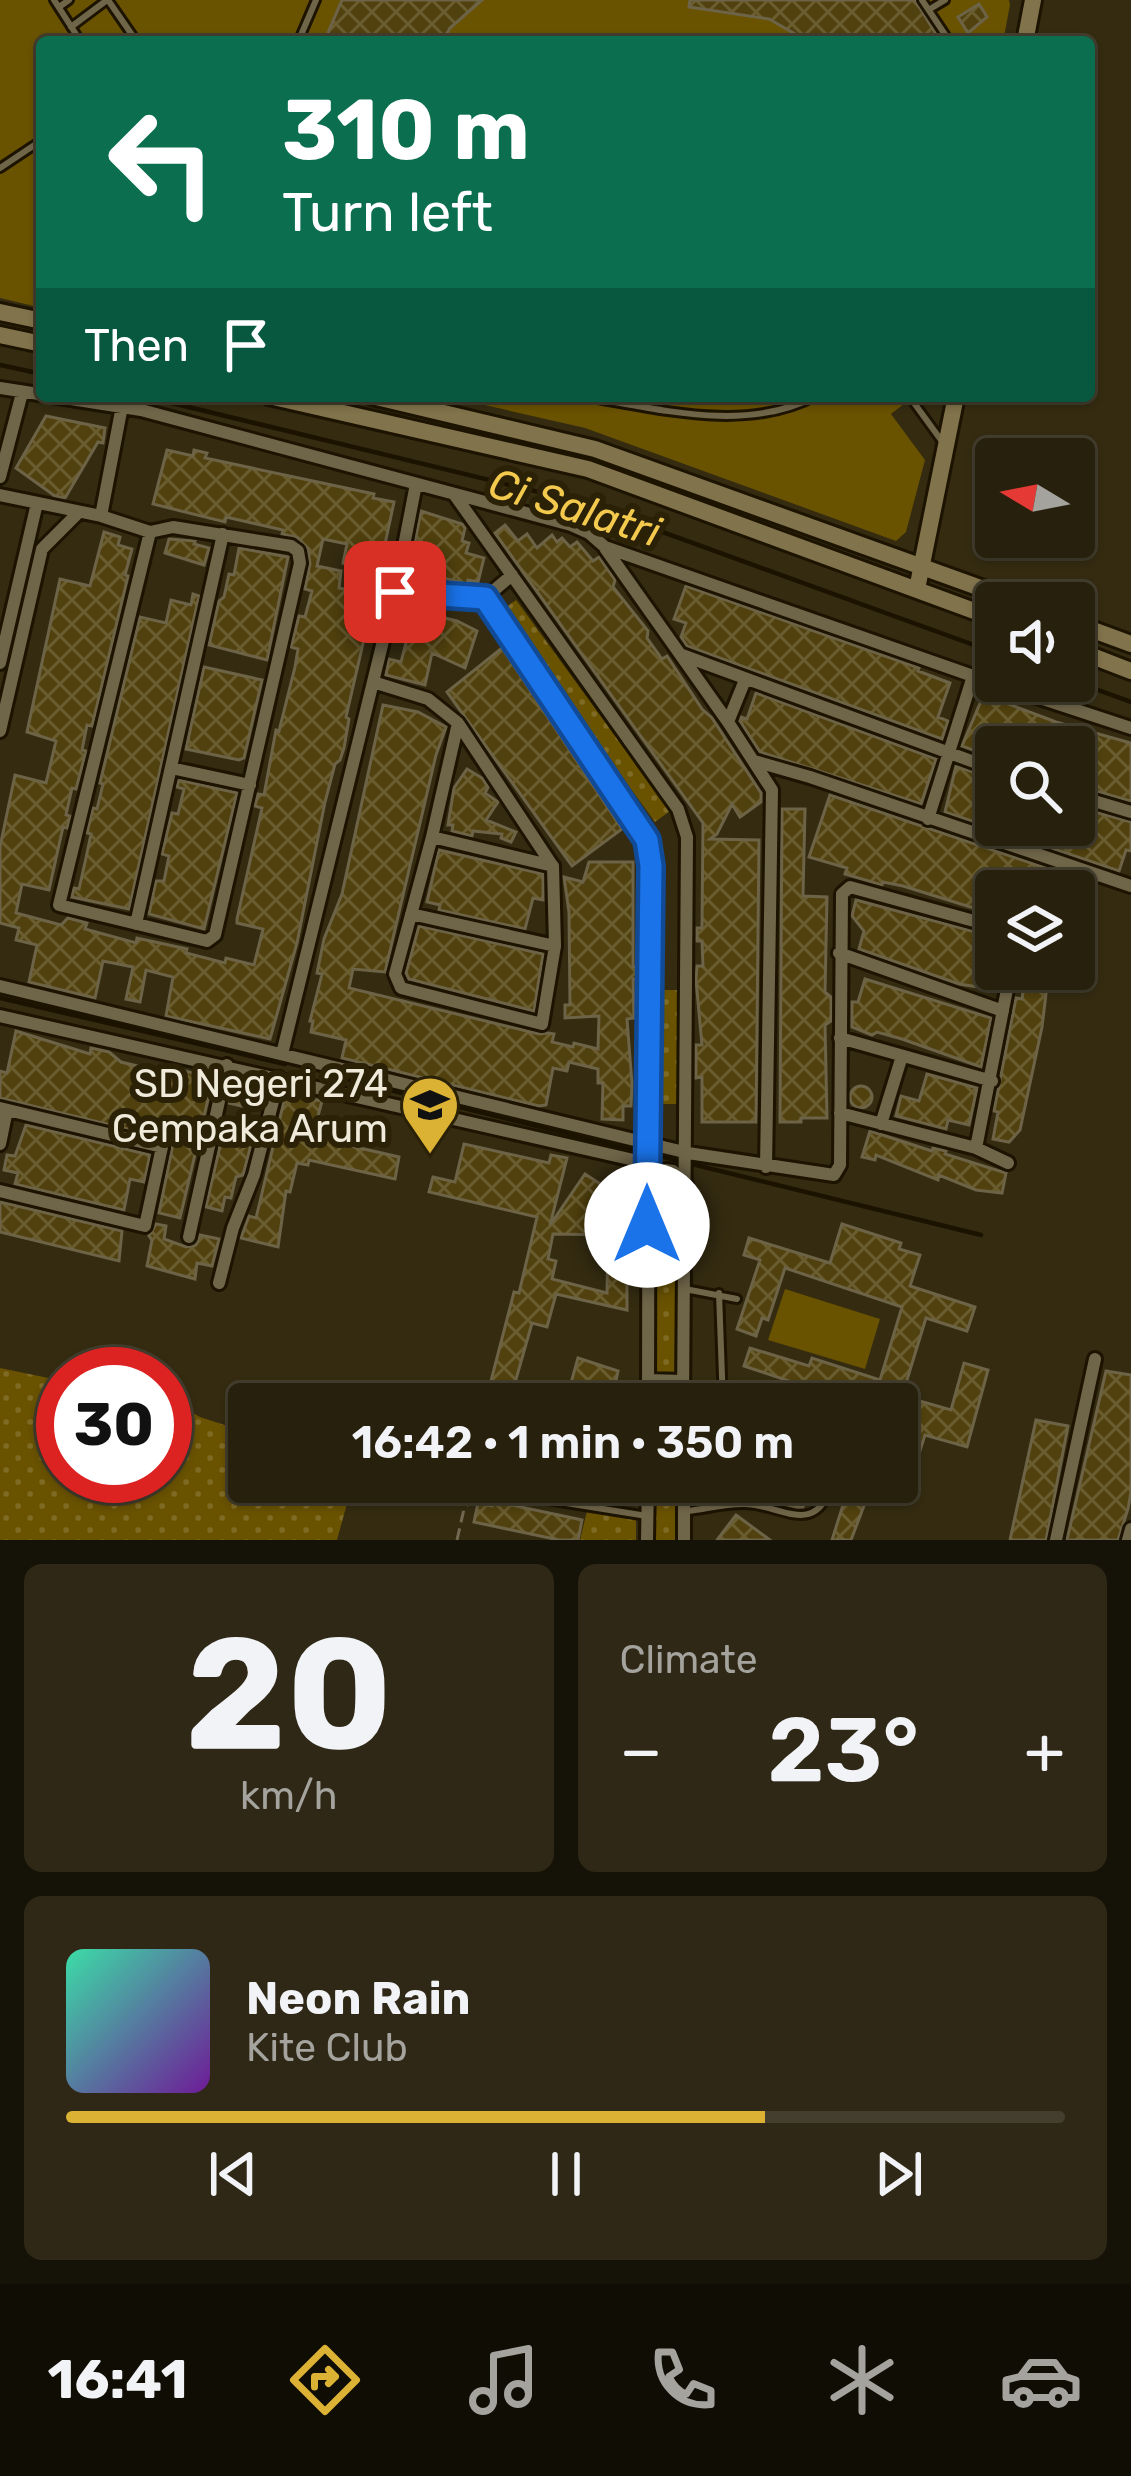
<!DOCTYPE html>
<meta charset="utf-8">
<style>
:root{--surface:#27200d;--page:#2f2816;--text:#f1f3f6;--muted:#a4a39d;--line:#433e2e;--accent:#dbb233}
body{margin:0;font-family:Rubik,sans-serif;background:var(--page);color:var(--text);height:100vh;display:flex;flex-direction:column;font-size:45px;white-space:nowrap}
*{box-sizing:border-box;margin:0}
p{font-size:39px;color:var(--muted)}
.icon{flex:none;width:66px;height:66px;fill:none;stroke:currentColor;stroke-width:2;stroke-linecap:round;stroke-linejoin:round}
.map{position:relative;height:1540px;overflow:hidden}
.drawer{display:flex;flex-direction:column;gap:24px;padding:24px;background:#151207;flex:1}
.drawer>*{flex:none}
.top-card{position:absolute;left:36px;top:36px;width:1059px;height:366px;border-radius:12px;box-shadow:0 3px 9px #0004,0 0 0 3px var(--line);background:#0b6e4f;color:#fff;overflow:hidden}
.needle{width:78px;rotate:280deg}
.tools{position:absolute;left:975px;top:438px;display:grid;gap:24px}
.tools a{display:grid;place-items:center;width:120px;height:120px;border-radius:12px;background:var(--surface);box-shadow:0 3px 9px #0004,0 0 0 3px var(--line);font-size:60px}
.speed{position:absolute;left:36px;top:1347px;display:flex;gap:24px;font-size:60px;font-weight:700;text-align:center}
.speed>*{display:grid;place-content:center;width:156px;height:156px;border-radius:50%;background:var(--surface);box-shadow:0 3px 9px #0004,0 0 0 3px var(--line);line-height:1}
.speed .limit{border:18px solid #d22;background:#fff;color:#111}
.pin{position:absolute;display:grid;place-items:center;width:102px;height:102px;color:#fff;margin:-51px;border-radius:24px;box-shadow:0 6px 18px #0006}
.me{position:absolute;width:132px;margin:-66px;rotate:0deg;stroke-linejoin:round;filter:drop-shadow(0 0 9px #0008)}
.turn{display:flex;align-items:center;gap:42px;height:252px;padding:0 48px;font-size:54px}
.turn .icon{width:156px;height:156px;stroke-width:2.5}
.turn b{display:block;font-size:84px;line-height:102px}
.then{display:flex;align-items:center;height:114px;padding:0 48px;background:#0003;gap:24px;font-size:45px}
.big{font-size:90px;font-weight:600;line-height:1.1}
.drawer .card{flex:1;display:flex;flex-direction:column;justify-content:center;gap:18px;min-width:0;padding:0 42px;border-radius:18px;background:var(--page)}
.drawer .dial{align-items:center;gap:0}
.dial b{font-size:156px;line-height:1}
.song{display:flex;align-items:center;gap:36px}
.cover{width:144px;height:144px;border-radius:18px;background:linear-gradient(135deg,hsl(160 70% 55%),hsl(280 70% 35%))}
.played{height:12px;border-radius:6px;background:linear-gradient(90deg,var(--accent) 70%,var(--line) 70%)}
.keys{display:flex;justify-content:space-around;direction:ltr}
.heat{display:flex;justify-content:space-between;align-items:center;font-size:66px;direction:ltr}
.drawer .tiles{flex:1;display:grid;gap:24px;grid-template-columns:1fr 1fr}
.card:last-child{grid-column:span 2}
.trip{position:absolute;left:228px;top:1383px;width:690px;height:120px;border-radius:12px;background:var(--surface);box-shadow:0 3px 9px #0004,0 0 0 3px var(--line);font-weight:600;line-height:120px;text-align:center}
.menu{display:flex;height:192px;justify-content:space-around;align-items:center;background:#100d05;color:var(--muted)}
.menu .icon{width:84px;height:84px}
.menu .active{color:var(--accent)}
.menu b{font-size:54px;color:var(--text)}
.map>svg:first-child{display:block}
</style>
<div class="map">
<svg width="1131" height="1540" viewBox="0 0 1131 1540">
<defs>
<pattern id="grass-dots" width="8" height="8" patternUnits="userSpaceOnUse" patternTransform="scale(3)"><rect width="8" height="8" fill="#695200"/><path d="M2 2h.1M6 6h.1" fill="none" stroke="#7f6b25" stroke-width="1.8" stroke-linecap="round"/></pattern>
<pattern id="building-cross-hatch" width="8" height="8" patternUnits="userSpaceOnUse" patternTransform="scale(3)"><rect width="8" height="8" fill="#51410e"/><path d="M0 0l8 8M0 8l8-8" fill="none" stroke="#6a5d30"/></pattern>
</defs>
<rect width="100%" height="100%" fill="#342b11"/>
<path fill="url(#grass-dots)" d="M516,600l154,211 -15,11 -154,-211z
M657,990h22l1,114h-23z
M669,1176l10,9 -2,188 -23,-1 1,-188z
M0,1368l63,13v95h102l2,-78 33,19 49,16v49h104l-16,58h-337z
M653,1482h23v58h-23z
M587,1511l49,8v21h-56z"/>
<path fill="#695200" d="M0,0h1009l1,5 -7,37h-961v266l-42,-10z
M445,396h469l-23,18 34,46 -19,72 -10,9 -311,-113z
M785,1289l95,30 -15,50 -97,-29z"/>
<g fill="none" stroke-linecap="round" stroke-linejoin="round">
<path stroke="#1b1200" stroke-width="4.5" d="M0,365l42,9
M143,396l437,106 416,151
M1073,681l58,21
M0,998l285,66
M337,1077l644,158"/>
</g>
<path fill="url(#building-cross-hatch)" stroke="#6d6347" stroke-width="3" fill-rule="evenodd" d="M342,0h140l-32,28 -8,14h-118z
M690,0h225l26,42h-132l-40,-23 -80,-12z
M979,4l8,13 -19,16 -10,-16z
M46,416l59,12 -2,15 -5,-1 -33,56 -10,-2 -39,-28z
M167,450l26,6 1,-6 13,3 -2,5 169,36 -1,4 21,4 -12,56 9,2 -3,13 -45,-10 4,-19 -24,-5 -6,27 24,5 -2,17 40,8 -3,14 -5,-1 -25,108 3,2 -5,29 -4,12 -5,4 -10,38 -28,141 -27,96 -104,-23 7,-39 -27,-7 -6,32 -14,-3 7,-32 -30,-6 -8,37 -66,-16 8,-37 -21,-5 3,-12 -19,-5v-76l15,-72 31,8 10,-42 -29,-9 33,-153 30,7 14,-54 16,5 -2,8 14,4 -7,26 3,1 -36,150 -5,-1 -5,25 4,1 -10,38 -4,-1 -6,27 4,1 -3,12 -4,-1 -14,63 -27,-6 -6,29 45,12 7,-7 19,5 -2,6 51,14 1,-5 50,11 -1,4 39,10 1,-5 28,7 9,-36 -26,-6v-4l25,-111 -7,-2 3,-12 6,1 12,-65 3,1 16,-64 3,-18 -7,-2 8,-31 6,1 7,-26 -7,-2 5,-25 -2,-15 -11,-12 -15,-3 1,-4 -57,-13 -1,5 -72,-18z
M421,511l41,13 3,4 -3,13 7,2 -3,10 18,5 -6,24 -10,-2 -1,4 -44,-11 -2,5h-13z
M505,525l13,16 9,-7 10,14 15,-13 5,7 5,-4 8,9 7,-5 16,19 6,-4 16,23 -2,7 35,44 -1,7 15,21 5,-3 35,53 10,9 49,75v9l-21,15 -8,-13 -15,30 -7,5 49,1 -3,282h-54v-45l-6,1v-33h6l-6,-65 1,-14h6l-1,-25h-5v-13h5l1,-105 -208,-290z
M169,539l26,2 -1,3 15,4 -5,17 -39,-12z
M239,548l49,9 -21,103 -58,-15 10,-44 5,-4 5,-23 5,1z
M686,586l233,82 -1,3 32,12 -12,34 10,4 -6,18 -255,-93 -6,-9 5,-14 -12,-4z
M193,594l6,2 -70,313 -57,-12 2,-9 5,1 7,-31 5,-24 -4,-1 6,-25 4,1 6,-25 -3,-1 40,-166 26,6 5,-23 20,5z
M408,609l49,12 20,10 -12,37 -33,-15 -7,32 -39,-10 3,-16 12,3 8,-31 -6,-1z
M502,648l120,181 -50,37 -125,-174z
M204,667l58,13 -18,78 -5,2 -53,-11z
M756,693l180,66 -15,45 -161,-52 -20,-31 1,-4 6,2z
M984,694l24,5 -2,4 50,19 75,21v58l-57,-16v-38h-78v12l-34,-13z
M383,705l35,7 28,15 -10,28 -51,217 -32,-3 -4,19 190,46 9,-1 6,1 -2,8 21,5 1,-4 24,6 1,-33 -34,2v-13h5l-1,-93 -5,-35 19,5 6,-20h44v105h5v12h-5l1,39 -7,1 5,65 -1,22h-8v14l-21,-1 1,-36h-5v-14l-29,-7 -2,9 -14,-3 -7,37 -7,1 -197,-48 4,-18 -35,-8 2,-11h-3l12,-47 -5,-1 7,-34 18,-45z
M956,766l40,14v45h78v-19l57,16v29l-5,-1 -7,21 -174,-59z
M467,769l15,9 6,9 -3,6 13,9 -12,18 30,12 -5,10 -10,-4 1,-4 -29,-3 -1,5 -20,-5 1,-6h-5l6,-37z
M179,780l58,13 -33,136 -55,-15 7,-33h8l5,-25 -7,-2 10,-41 6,1 6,-25 -7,-2z
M830,795l248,84 -4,12h-78v24l-93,-29 -20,-4 -1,3 -37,-11 2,-6 -38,-11z
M782,809h23l-2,87 24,1 -2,95 6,5v24l-6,4 2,93h-26v4h-21z
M439,850l104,24v26l-10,-2 -8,31 -86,-19 1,-5 -13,-3z
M856,900l127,34 -1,4 12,3 -9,29 5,1 -5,17 -26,-4 -100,-35 5,-18 -12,-15z
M419,926l124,28 -9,57 -125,-32 -3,-6z
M1026,969h23l-7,58 -22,103 -11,12 -16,-3 5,-27 -4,-1 22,-113 6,1z
M865,979l126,39 -10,49 -79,-28 -25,-7 -5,3 -20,-8v-25h6z
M16,1031l74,23 1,-6 18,4 12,10 58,14 2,-6 32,8 -33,140 -21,-5 13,-64 -4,-10 -168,-41v-27l7,2z
M927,1074l50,14 -8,37 -21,-5 -2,9 -50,-13 5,-20 18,5z
M233,1085l27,6 -5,18 -26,-6z
M850 1097a11 11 0 1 1 22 0a11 11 0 1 1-22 0Z
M286,1093l36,8 -4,15 28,6 -4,22 57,13 -4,22 -86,-19 -1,5 -11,-2 -7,29 -4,-1 -8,56 -37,-9 8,-22 7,2z
M26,1125l124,30 -6,27 -14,-3 -6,31 -109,-26 3,-11 -14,-3 3,-15 8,1z
M870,1131l62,20 1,-3 13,3 -1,3 61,19 -4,20 -26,-3 -37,-15 -1,5 -62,-25 -1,5 -13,-3z
M223,1133l29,8 -9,34 -7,2 -5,21 -6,-1 -3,14 -16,-4z
M464,1144l85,19 2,-8 16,3 -17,67 35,-51 23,15 -17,25h36v96l-71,-16 -9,33 -15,-4 -23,81h-24l29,-112 5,1 18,-76 -108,-25 4,-15 22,5zM553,1234l55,1 -1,58 -55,-14 4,-18 -8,-2z
M0,1202l122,29 -3,30 -119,-29z
M156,1224l10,2 -2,13 22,8 10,-2 4,-10 19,4 -7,27 -15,-3 -2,16 -48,-13 5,-26 -3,-4z
M842,1224l59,19 -2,6 21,6 -10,31 65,21 -8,24 -41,-13 -24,78 49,14 13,-47 24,7 -21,77 -42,-12 -7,22 -21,-7v-46h-36l-20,-7 -1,7h-58l7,-23 -45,-15 6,-18 59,18 3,-8 68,22 22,-73 -117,-39 -17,52 -6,-2 -6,18 -19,-7 23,-69 -16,-5 5,-17 81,25z
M578,1358l40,13 -7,33h-20l-24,-7z
M1106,1371l25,4v117l-3,17 -10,31h-51z
M1036,1420l32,6 -22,114h-36z
M591,1482h23l-5,20 -21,-3z
M757,1482h54l-8,25h-6l-44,-10z
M840,1482h33l-22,58h-19l16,-51 -9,-2z
M493,1501l89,19 -4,20h-19l-85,-18 4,-19 14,3z
M736,1515l34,25h-53z"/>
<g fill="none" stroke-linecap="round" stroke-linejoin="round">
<defs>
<path id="lane" d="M54,0l27,42
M922,0l28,42
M59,7l10,-7
M930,9l15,-9
M71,27l36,-27h1l29,42
M298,42l18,-42
M0,168l42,-28
M580,396c76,12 165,38 236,0
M909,396l32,44
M685,1289l52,10
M719,1293l4,111
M728,1482l1,22
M497,1492l150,24
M688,1511c19,-2 38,-8 57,-7 38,1 70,35 88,-22"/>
<path id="street" d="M0,388l141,22 430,115 18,8 16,14 368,129
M0,477l22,-84
M454,494l224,315 9,28 -4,567
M0,495l101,21 49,16 23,-5 118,19 7,5 2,12 -85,372 -8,6 -148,-36 91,-373
M101,516l21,-110
M605,548l123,174 44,68 -6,377
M395,592l90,6 27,-23
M485,598l157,232 7,18 -1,556
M682,655l314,115
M0,663l37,-160
M373,682l55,17 30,24 -26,114 121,29 2,80 -144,-32
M728,722l17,-42
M458,723l94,142
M0,731l42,-182 37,-37
M754,761l56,16 321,109
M171,768l79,17
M1074,795l57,17
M928,819l45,-143 158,52
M432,837l-37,137 6,14 141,36 13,-78
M136,924l87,-390
M839,953l164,58
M0,986l688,167 146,22 6,-10 2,-271 8,-7 146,40
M0,1016l647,147
M840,1038l152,43
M282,1054l113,-462 21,-108
M0,1108l162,39 -17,79 -145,-35
M840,1113l136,35 32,15
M881,1124l21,-68
M0,1144l7,-34
M976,1148l35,-179
M647,1186l19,-16 7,1 13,13
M189,1237l38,-172
M219,1283l14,-55 21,-53 25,-97
M648,1380l35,1
M684,1482v58
M647,1540l1,-58
M1056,1540l39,-181
M1128,1540l3,-11"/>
<path id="secondary" d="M1025,42l8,-42
M0,312l42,9
M0,335l42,9
M269,396l319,73 408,150
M372,396l223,53 427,154
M917,589l39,-193
M1074,623l57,21
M1074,649l57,22"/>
</defs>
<use href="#lane" stroke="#1c1300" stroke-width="12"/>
<use href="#street" stroke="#1c1300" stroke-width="18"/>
<use href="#secondary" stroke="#1c1300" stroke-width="22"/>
<path stroke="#706851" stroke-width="3" stroke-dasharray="12 6" stroke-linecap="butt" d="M457,1540l7,-31 13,-15h7"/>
<use href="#lane" stroke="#6f6549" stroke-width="6"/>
<use href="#street" stroke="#6f6549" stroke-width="12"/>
<use href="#secondary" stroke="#81734b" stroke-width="16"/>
</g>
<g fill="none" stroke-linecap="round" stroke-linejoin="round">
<defs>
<path id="route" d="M395,592l90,6 162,242 4,26 -4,359"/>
</defs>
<use href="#route" stroke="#114b97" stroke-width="30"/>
<use href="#route" stroke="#1a73e8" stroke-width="21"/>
</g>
<defs>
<symbol id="school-pin" viewBox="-11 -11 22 30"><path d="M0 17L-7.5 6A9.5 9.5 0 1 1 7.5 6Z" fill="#dbb233" stroke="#2a2107"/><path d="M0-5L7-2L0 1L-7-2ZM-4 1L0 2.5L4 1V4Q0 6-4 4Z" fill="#111"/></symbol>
</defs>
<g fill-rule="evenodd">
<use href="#school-pin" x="397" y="1072" width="66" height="90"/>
</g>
<g text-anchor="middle" stroke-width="12" stroke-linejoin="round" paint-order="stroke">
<g font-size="39" fill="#f0eadb" stroke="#2a2107" text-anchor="end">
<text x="388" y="1097">SD Negeri 274<tspan x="388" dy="45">Cempaka Arum</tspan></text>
</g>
<g font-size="42" font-style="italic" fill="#f4ca4e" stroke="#2a2107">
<text transform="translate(575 507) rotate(17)" y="15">Ci Salatri</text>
</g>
</g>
</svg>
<div class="tools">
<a><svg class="needle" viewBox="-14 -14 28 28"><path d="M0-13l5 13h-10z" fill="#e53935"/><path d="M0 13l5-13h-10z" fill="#a4a39d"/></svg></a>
<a><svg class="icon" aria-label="sound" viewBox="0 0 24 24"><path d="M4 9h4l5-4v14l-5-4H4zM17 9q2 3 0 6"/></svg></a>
<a><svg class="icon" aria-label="search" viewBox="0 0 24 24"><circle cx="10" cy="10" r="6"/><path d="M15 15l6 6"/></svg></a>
<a><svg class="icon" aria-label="layers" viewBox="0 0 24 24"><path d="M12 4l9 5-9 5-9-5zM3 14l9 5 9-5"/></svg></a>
</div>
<div class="speed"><div class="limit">30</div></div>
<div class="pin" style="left:395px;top:592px;background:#d93025"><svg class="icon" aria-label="arrive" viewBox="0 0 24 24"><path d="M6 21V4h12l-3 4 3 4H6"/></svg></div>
<svg class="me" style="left:647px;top:1225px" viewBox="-20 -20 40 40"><circle r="19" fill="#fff"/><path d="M0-13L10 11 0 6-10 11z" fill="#1a73e8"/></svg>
<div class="trip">16:42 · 1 min · 350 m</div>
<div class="top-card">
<div class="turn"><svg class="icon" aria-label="left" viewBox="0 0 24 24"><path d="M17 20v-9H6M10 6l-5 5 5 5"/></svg><div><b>310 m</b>Turn left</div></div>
<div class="then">Then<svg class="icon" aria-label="arrive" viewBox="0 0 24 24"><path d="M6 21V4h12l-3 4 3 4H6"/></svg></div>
</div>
</div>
<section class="drawer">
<div class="tiles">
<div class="card dial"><b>20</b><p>km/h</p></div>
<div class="card"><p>Climate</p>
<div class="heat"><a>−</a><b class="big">23°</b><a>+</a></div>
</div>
<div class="card">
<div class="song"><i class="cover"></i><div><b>Neon Rain</b><p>Kite Club</p></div></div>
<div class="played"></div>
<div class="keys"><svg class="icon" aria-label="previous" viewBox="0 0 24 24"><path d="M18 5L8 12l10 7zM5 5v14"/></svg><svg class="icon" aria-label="pause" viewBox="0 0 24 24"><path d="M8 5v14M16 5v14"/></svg><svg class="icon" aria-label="next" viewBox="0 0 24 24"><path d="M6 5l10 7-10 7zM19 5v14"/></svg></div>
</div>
</div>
</section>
<nav class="menu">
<b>16:41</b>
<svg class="icon active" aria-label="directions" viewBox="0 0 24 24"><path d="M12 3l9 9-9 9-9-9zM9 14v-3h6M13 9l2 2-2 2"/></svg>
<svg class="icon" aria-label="music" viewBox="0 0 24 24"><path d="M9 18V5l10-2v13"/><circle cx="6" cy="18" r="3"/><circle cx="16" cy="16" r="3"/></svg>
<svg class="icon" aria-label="phone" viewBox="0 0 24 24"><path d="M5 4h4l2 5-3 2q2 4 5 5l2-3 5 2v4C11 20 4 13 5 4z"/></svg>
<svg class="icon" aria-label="climate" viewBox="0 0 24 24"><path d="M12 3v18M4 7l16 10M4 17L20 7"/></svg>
<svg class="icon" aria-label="car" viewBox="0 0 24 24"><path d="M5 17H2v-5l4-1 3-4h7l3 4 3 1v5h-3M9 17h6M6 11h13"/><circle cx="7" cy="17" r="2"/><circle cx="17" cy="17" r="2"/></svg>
</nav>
